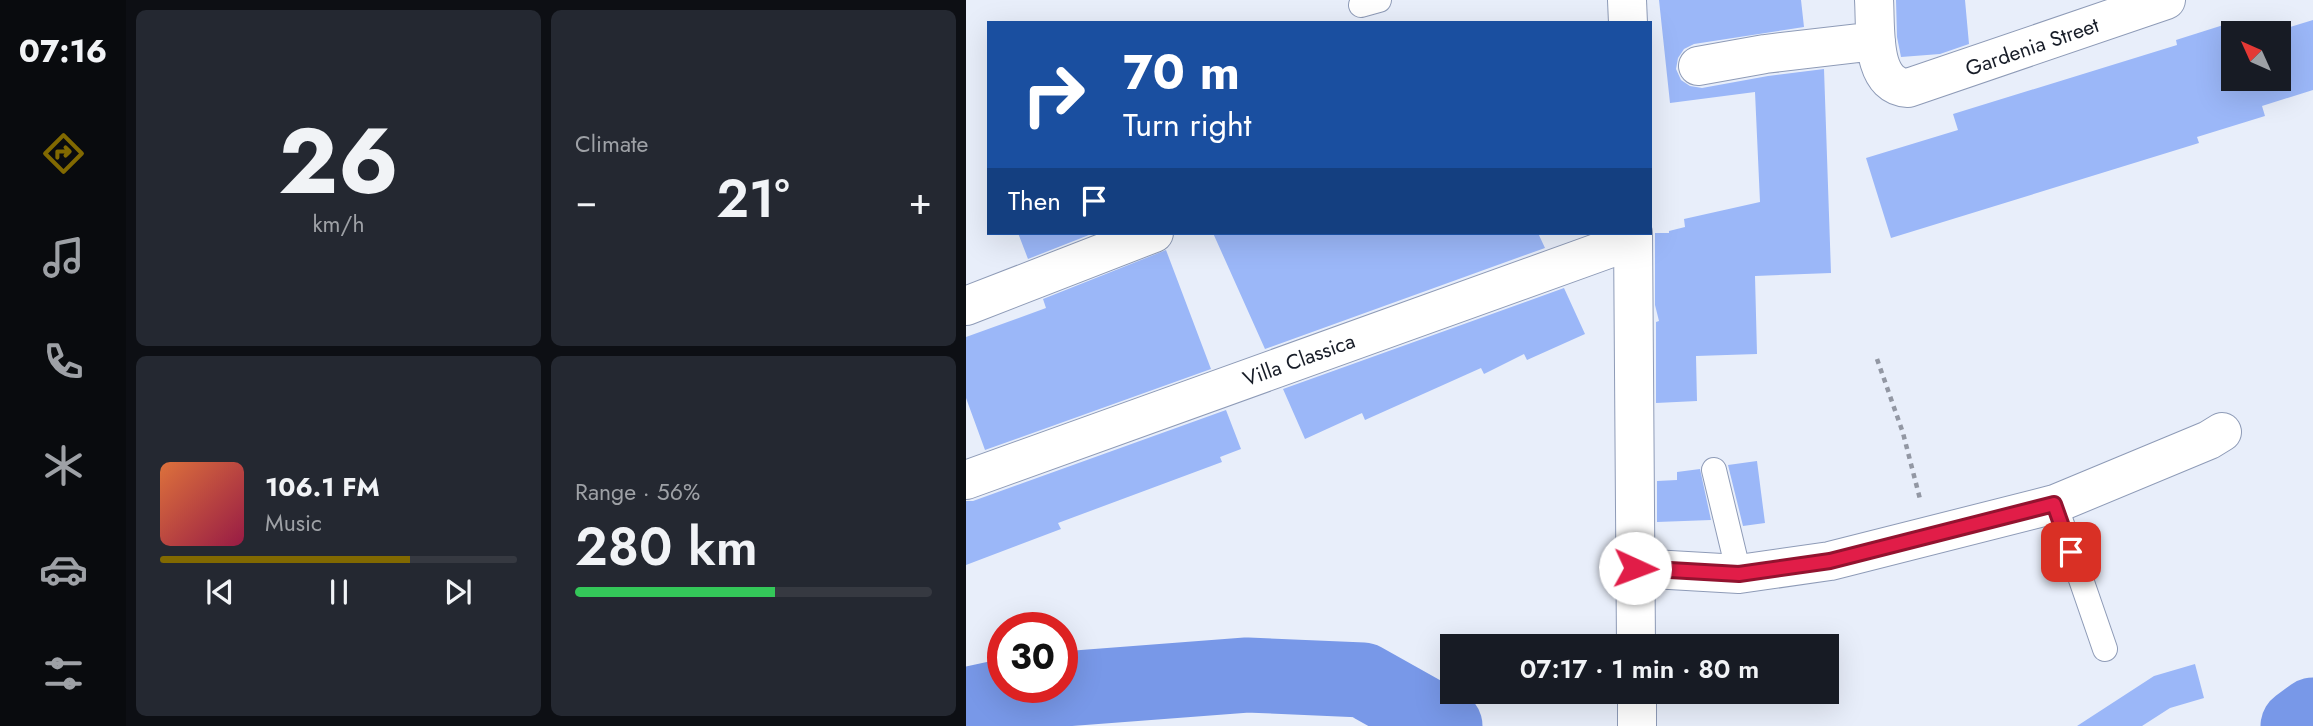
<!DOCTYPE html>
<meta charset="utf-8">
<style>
:root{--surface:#171b24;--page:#242831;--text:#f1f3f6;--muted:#9ea1a6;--line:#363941;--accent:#816901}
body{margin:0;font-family:Jost,sans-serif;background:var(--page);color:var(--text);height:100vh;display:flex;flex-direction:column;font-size:26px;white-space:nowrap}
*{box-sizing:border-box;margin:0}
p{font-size:23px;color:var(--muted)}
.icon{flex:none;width:38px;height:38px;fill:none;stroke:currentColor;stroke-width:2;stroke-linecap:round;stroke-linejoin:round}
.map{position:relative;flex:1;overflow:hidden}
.panel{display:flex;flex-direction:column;gap:10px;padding:10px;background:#0d0f14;width:840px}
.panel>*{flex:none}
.banner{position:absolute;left:21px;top:21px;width:665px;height:214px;border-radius:0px;box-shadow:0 7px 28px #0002;background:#1a4fa0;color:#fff;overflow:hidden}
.needle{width:46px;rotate:315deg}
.tools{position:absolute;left:1255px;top:21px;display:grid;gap:14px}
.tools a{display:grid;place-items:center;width:70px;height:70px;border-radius:0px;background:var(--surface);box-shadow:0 7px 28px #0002;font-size:35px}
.speed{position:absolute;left:21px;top:612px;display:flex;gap:14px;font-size:35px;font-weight:700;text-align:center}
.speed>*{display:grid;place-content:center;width:91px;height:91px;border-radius:50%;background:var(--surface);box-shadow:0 7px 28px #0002;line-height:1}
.speed .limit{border:10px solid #d22;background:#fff;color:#111}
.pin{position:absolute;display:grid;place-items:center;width:60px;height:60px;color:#fff;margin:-30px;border-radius:14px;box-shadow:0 4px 10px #0006}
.me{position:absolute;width:77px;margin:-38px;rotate:92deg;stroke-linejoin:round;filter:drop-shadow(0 0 5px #0008)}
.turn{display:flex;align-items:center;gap:24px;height:147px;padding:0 21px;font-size:32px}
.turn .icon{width:91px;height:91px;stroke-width:2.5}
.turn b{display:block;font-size:49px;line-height:60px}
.then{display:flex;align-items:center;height:66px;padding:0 21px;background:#0003;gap:14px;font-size:26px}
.big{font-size:52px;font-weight:600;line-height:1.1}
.panel .widget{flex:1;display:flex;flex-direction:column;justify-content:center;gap:10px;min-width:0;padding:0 24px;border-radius:10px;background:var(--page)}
.panel .dial{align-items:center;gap:0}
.dial b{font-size:91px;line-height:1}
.song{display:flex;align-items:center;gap:21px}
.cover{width:84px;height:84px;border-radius:10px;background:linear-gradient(135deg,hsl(20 70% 55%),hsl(340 70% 35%))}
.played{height:7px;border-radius:4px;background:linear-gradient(90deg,var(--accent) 70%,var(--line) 70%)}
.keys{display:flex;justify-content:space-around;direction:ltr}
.heat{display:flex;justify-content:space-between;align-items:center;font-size:38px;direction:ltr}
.charge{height:10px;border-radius:5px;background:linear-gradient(90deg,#34c759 56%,var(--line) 0)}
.panel .tiles{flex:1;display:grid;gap:10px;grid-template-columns:repeat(2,1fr)}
.trip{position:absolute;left:474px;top:634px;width:399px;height:70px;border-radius:0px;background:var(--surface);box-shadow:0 7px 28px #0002;font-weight:600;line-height:70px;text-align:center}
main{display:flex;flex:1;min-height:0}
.menu{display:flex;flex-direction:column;width:126px;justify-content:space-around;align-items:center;background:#090b0e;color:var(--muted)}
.menu .icon{width:49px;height:49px}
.menu .selected{color:var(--accent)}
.menu b{font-size:32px;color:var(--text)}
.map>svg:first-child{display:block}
</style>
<main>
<nav class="menu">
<b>07:16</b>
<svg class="icon selected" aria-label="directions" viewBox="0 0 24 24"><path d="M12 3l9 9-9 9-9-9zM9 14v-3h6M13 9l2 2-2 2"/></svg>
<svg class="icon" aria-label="music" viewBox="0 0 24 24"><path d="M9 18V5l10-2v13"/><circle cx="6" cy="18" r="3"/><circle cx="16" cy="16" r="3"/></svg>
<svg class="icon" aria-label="phone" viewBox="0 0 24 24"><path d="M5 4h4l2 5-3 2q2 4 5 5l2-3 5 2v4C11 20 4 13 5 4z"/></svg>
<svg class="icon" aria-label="climate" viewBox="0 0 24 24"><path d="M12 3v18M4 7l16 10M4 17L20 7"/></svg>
<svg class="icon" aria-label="car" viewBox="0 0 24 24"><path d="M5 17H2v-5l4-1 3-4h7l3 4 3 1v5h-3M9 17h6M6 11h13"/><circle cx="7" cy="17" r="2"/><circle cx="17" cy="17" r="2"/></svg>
<svg class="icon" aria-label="filters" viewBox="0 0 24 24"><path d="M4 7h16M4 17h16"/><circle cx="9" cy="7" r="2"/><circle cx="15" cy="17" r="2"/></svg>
</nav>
<section class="panel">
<div class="tiles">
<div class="widget dial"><b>26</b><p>km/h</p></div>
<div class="widget"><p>Climate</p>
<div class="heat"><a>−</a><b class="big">21°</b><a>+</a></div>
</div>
<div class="widget">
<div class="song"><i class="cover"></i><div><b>106.1 FM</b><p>Music</p></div></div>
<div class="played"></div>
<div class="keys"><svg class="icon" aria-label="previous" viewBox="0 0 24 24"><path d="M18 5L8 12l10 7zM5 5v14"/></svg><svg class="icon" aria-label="pause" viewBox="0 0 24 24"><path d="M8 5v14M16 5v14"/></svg><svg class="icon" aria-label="next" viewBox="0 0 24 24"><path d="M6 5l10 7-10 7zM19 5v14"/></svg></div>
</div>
<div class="widget"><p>Range · 56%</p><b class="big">280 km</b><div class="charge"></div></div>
</div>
</section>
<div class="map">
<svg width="1347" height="726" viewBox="0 0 1347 726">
<rect width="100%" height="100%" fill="#e8eefa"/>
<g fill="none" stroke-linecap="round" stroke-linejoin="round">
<path stroke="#7898e8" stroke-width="75" d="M0,705l59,-13 222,-17 116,5 82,46
M1332,726l15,-11"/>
</g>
<path fill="#9bb7f8" d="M693,0h142l3,27 -110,17 -10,5 -6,9 -2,11 5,11 9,6 12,2 66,-12 56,-7 7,204 -76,3 2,78 -61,2 1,45 -41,2v-81l3,-1 -4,-16v-72h14v-2l16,-4 -1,-8 76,-17 -5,-110 -85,11z
M930,0h69l4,44 -29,10 -39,3 -4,-20z
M1347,20v70l-51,16 3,10 -68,21 2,6 -308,95 -25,-80 92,-28 -5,-16 224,-69 -1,-5 60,-19 4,12h-7v46h45v-46h-7z
M52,233h76l-66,26z
M247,233h325l7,15 -280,101z
M200,250l45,119 -226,81 -19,-52v-61l80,-29 -3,-9z
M598,288l21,46 -58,26 -3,-6 -40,20 -3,-6 -116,52 -3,-7 -57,26 -22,-50z
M260,410l15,39 -21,8 2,5 -164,61 3,6 -95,36v-64h7z
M791,461l8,62 -22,3 -15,-61z
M734,469l11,51 -54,2v-41l20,-1v-8z
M1229,664l9,34 -34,10 -28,18h-65l77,-50z"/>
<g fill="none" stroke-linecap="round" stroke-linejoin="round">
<defs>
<path id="lane" d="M395,5l18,-5
M748,470l25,104
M1089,504l50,145"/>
<path id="street" d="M908,0c2,29 -4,86 34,88l258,-88
M732,66l67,-12 111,-13
M0,306l188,-73
M0,480l667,-240
M669,568l104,6 91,-13 225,-57 154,-64 13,-8"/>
<path id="secondary" d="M661,0l1,23
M667,233l3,413
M671,691v35"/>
</defs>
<use href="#lane" stroke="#8e9bb7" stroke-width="26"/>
<use href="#street" stroke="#8e9bb7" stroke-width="40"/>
<use href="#secondary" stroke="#8e9bb7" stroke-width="40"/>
<path stroke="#9297a3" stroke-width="4.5" stroke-dasharray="5 5" stroke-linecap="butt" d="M911,359l26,74 17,66"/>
<use href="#lane" stroke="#fff" stroke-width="24"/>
<use href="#street" stroke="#fff" stroke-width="38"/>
<use href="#secondary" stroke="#fff" stroke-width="38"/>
</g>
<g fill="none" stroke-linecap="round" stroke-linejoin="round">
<defs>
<path id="route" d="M669,568l104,6 91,-13 224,-57 17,48"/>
</defs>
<use href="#route" stroke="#92132f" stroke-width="18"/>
<use href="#route" stroke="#e11d48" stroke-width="12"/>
</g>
<g text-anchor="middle" stroke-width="7" stroke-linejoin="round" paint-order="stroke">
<g font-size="21" fill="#171c27" stroke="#fff">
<text transform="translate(1066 47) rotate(-19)" y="7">Gardenia Street</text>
<text transform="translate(333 360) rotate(-20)" y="7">Villa Classica</text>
</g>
</g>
</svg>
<div class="tools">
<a><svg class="needle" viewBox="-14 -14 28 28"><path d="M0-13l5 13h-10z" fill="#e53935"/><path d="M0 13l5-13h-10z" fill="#9ea1a6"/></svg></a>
</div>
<div class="speed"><div class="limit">30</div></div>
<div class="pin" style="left:1105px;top:552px;background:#d93025"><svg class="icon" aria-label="arrive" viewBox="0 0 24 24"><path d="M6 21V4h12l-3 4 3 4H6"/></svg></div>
<svg class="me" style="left:669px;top:568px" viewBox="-20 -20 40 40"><circle r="19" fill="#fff"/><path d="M0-13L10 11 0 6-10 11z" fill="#e11d48"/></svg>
<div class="trip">07:17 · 1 min · 80 m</div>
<div class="banner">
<div class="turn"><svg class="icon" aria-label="right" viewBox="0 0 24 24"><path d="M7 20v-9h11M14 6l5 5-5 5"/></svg><div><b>70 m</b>Turn right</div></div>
<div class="then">Then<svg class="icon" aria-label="arrive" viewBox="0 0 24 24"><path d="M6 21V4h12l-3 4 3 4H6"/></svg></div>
</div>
</div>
</main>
